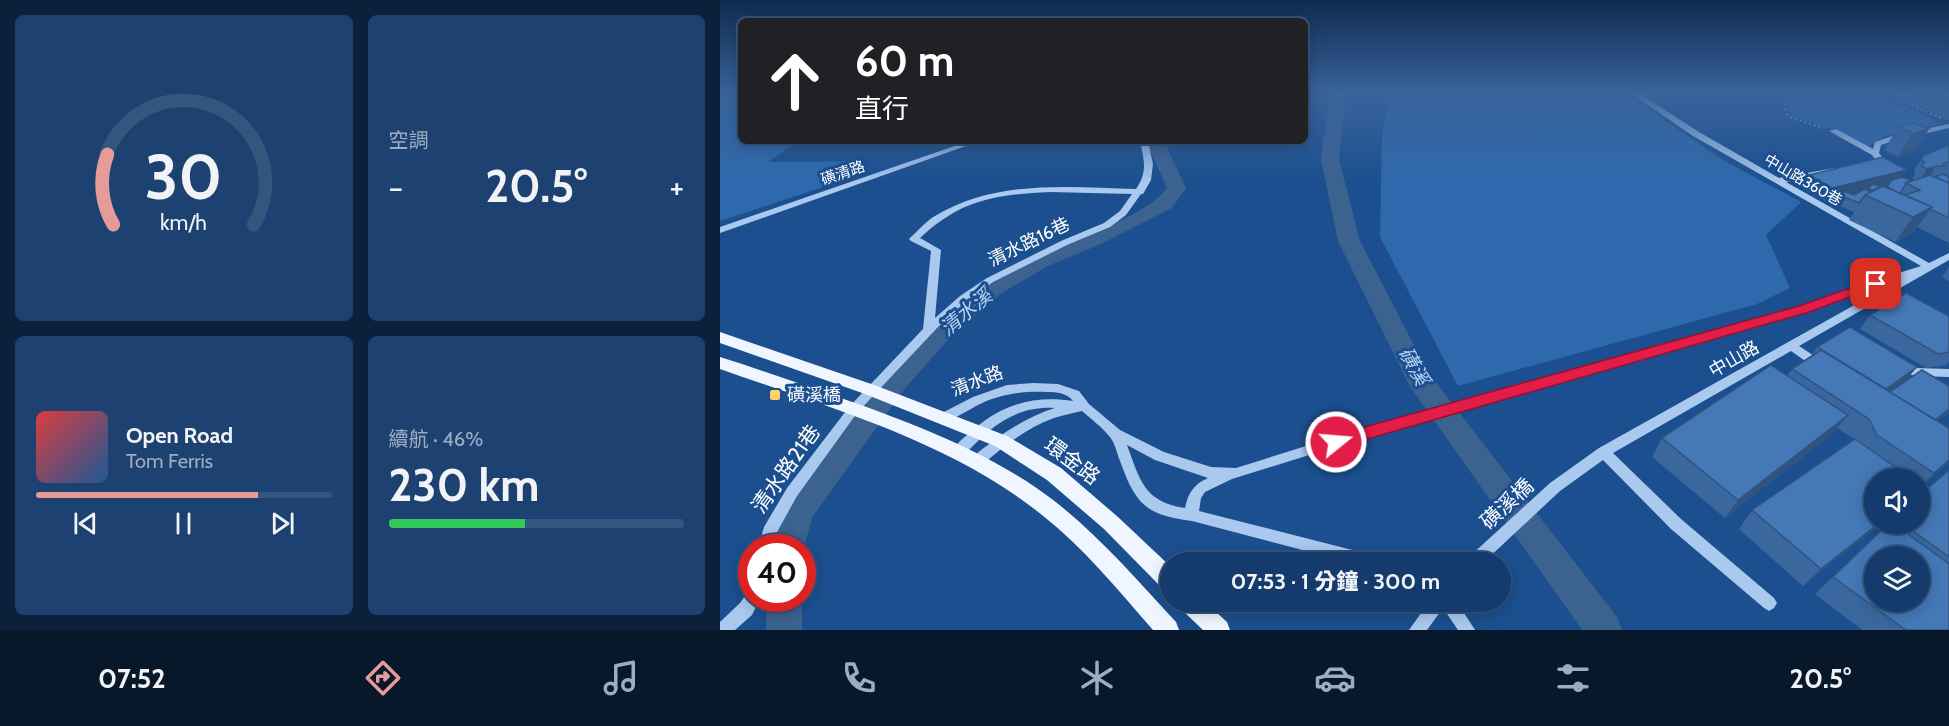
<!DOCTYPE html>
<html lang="zh-TW">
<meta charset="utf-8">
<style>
:root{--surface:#143b6b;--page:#1d4271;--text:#f1f3f6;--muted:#9dadc1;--line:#33557e;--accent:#e69b98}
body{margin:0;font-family:Cabin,"Noto Sans TC",sans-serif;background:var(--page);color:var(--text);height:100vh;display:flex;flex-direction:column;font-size:22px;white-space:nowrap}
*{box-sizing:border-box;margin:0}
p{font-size:20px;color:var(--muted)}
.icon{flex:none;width:33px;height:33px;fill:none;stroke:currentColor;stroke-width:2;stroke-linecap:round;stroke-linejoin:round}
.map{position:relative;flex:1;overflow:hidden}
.panel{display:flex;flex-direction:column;gap:15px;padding:15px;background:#0b203b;width:720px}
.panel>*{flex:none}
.hud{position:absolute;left:18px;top:18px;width:570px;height:126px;border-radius:9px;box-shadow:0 3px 15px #0003,0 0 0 2px var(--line);background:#202124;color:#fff;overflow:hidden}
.tools{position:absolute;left:1144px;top:468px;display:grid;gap:12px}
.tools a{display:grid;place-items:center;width:66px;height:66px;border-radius:50%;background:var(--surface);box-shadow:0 3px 15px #0003,0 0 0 2px var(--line);font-size:30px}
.speed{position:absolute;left:18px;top:534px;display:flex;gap:12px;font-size:30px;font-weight:700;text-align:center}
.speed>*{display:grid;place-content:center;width:78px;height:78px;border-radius:50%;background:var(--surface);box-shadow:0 3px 15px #0003,0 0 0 2px var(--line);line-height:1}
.speed .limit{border:9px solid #d22;background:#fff;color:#111}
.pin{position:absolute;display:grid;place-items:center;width:51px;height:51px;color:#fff;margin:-26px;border-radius:12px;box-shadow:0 3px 9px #0006}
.me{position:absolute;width:66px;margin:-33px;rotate:73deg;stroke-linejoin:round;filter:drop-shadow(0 0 4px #0008)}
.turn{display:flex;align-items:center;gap:21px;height:126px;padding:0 18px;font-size:27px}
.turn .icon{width:78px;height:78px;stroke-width:2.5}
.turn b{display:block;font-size:42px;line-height:51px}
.big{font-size:45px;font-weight:800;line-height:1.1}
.panel .widget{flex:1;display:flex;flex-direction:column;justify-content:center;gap:9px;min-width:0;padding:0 21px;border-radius:9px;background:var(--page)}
.panel .dial{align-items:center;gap:0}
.dial svg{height:156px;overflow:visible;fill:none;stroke:var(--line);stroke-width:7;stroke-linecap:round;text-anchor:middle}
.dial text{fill:var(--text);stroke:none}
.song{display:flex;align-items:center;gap:18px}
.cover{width:72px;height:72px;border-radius:9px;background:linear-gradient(135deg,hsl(0 70% 55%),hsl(210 70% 35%))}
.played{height:6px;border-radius:3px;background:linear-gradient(90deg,var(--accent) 75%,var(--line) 75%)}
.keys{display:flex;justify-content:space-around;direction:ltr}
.heat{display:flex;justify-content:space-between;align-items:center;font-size:33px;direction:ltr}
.charge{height:9px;border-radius:4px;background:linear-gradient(90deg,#34c759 46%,var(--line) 0)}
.panel .tiles{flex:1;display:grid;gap:15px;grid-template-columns:repeat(2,1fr)}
.trip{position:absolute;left:440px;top:552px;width:351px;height:60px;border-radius:30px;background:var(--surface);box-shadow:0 3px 15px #0003,0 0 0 2px var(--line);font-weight:800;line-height:60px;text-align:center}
.dock{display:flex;height:96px;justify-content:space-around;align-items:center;background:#08182b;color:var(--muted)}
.dock .icon{width:42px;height:42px}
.dock .on{color:var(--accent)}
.dock b{font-size:27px;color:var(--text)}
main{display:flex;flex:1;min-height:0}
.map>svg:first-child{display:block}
</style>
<main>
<section class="panel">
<div class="tiles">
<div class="widget dial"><svg viewBox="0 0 100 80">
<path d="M14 69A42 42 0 1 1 86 69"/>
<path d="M14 69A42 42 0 0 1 11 33" stroke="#e69b98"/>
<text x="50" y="56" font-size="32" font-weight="700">30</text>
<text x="50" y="72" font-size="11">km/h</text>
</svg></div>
<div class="widget"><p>空調</p>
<div class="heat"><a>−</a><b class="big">20.5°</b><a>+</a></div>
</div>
<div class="widget">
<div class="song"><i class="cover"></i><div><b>Open Road</b><p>Tom Ferris</p></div></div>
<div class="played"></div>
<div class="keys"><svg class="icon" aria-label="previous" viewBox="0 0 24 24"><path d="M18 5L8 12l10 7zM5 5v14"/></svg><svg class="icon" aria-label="pause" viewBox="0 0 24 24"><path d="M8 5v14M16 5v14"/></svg><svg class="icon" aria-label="next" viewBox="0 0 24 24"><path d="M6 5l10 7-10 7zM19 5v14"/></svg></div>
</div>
<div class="widget"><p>續航 · 46%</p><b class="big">230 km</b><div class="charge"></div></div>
</div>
</section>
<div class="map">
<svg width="1229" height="630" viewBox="0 0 1229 630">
<rect width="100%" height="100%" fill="#1b4f8f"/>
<path fill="#2e69ad" d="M0,95h21v46h101l2,3 -46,-3 -30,21 93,-1 -18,17h8l-131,43z
M669,95h238l96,65 78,42 -35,33 24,53 -33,16 -299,82 -78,-149 2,-102z
M1068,95h88l18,11 12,1 35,17 -57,12 -16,11 -36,-18 -40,-13 -5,-8z"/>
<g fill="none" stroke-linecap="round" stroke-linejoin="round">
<path fill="#3c6290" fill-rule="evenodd" d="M610,94h16l-7,65 21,82 68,131 189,245 5,13h-40l-173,-245 -71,-144 -17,-82z
M426,141h18l22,47 -14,20 -71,36 -53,22 -48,28 -53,47 -41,46 -93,129 -11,37v-5h-31c5,-15 8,-31 14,-44 11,-22 32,-42 48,-61 57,-73 114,-143 198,-186 37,-19 111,-36 136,-69z
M47,598h35v32h-36z"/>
<path stroke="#a9c9ee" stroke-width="1.5" stroke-dasharray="2 3" stroke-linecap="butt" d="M1064,94l2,19 3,4 35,11
M1198,103l-8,2 31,13"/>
<path fill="#a9c9ee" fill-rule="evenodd" d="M912,94h8l59,38 80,46 56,-10v4l-49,10 143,81 20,-10v7l-150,86 23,15 2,3 -2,3h-8l-23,-16 -178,102 68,66 93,79 3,5 -3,5 -5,3 -5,-3 -93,-79 -68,-69 -43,31 -76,71h-17l2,-5 81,-74 49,-35 302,-169 -39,12 -54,20 -451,129 -125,39 -27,13 -4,6 -2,13 173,44 5,2 2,5h-31l-156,-41c-46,-6 -56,-16 -72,-60 -3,-7 -5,-19 -11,-25 -7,-9 -18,-17 -27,-25 -9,2 -19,4 -28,7 -28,10 -51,29 -73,48l-5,1 -5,-1 -2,-4 2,-4c26,-21 52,-40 84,-50 -42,-2 -65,20 -92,48l-5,1 -5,-1 -1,-4c4,-9 14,-16 22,-23 29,-25 61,-34 99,-28 -6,-8 -16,-9 -26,-9 -24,-1 -47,2 -69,13 -11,6 -22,13 -34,17l-4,-2 -2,-3 2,-3 33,-17 34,-12 26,-2 25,1 21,7 10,13 31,26 44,22 47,15 25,1 121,-38 443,-123 54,-20 67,-21 -228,-130zM407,445l28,15 53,18c-14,6 -20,15 -23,30 -41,-6 -45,-28 -58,-63z
M1229,124v4l-49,11 -19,6 -2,8 11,15 -4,2h-3l-11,-15 -43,-24 7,-2 37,20 2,-7 20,-7z
M249,141h11l-260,92v-6z
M420,141h8l5,23 -2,16 -8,14h-2l-15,21 -16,12 -43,18 -74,37 -25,18 -30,27 -81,86 -60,83 -21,38 -4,14h-14l6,-21 23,-39 62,-81 74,-78 8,-78 -20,-10 -2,-2 2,-2c8,-7 15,-16 24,-21 61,-37 134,-29 201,-27 12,-17 8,-29 4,-48zM330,192l82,2 -12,17 -16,12 -43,18 -74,37 -27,18 -25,22 6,-68 -21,-12c42,-39 75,-43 130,-46z
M1182,364l14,4 33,1v8l-33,-1 -18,-5 -2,-3 2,-3z
M32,591v7h8l-8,17 -17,15h-15v-8l20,-19 7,-10z
M709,602h28l18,28h-17l-15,-22 -16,22h-18z"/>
<path fill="#f0f6ff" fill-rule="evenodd" d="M0,332l157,54 130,50 54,32 57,49 52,49v25l-8,-3 -58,-59 -57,-49 -52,-34 -130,-52 -145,-51z
M0,357c35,11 69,23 104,35 80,28 165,58 233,111 44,35 81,78 119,119l3,8h-26c-35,-40 -69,-82 -111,-115 -92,-74 -212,-107 -322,-146z
M459,602h26l22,20 3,8h-27l-21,-20z"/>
</g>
<path fill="#3a679d" d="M1169,94h29l-3,5 -22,-1z
M1229,94v26l-35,-15 4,-8 14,-2z
M1178,127l31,2 -15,23 -16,5 -14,-7z
M1229,145v98l-32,-16 -3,5 -19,10 -46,-22 5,-8 -25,-10 1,-2 -5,1 -23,-13 7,-13 93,2 8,5 4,-2 -2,-1 3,-5 -1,-1 1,-4 8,-13z
M1229,267v14l-7,-4z
M1150,315l79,1v46l-3,3 -20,3 -66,-39z
M1097,347l100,20 -12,14 33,40 11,41 -27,24 -2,5v-13h-45v46l-72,62 -64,-57 13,-19 102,-70 -1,-2 -16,-10 -5,6 -107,84 -73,-61 10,-19 125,-62 5,-7 19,-13z
M1229,470v160h-87l-47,-36 73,-70h32z"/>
<path fill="#305480" d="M1209,129l-15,23 -16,5 15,-24z
M1216,166l-8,13 -9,3 8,-13z
M1187,170l-8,13 -28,7 -3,-1 -1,2 -24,6 -9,-4 -4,7 -5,1 7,-13z
M1212,207l-18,25 -19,10 18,-25z
M1197,367l-12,14 -32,23 12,-15z
M1229,409v4l-29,21 14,-14z
M1128,415l-16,19 -107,84 13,-18z
M1229,460v2l-29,25 14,-14z
M1158,524h4l-79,62 18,-17z"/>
<path fill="#4478b7" stroke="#305480" stroke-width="1.5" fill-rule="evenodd" d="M1219,94h10v4h-5z
M1211,95l18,10v5l-31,-13z
M1194,123l15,6 -16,4 -15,-6z
M1229,145v17l-6,2 3,2h-10l-9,3 -6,-3 4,-4 -3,-2 1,-4z
M1163,157l24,13 -75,18 -23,-13z
M1223,174l6,3v6l-14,-6z
M1210,175l19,8v35l-19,-9 2,-2 -27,-12 15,-5 -14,-7z
M1181,177l10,3 -5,3 -5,9 1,1 -1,1 -14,-7 5,-7z
M1152,184l9,3 -8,3 -5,-1z
M1163,186l49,21 -19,10 -48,-22z
M1145,189l6,3 -6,3 -6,8 -25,-10 6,-3 14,5z
M1186,293l43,23v36l-11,2 -68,-39z
M1130,327l67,40 -31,22 -69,-42z
M1101,350l128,78v32l-15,13 -57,-38 -8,-16 -77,-50z
M1051,365l77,50 -110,85 -76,-62z
M1202,370l27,16v23l-14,11 -45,-28z
M1135,439l56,39h-36v46h3l-57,45 -69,-59z
M1229,470v87l-46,-33h17v-29z
M1200,485l4,2 -4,3z
M1168,524h6l55,40v66h-43l-73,-53zM1155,556h45v46h-45z"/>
<linearGradient id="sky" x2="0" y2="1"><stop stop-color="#0f2b4f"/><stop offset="0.51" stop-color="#39639b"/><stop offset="1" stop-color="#39639b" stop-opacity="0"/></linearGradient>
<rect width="1229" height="183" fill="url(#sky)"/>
<path fill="#e11d48" stroke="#92132f" stroke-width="1.5" d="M1156,279l4,2 2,3 -2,2 -71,26 -473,136 -5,-2 -3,-4 3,-5 5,-2 463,-129z"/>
<rect fill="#ffd166" stroke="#1b4f8f" stroke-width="2" x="49" y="389" width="12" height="12" rx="3"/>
<g text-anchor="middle" stroke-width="6" stroke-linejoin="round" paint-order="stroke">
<g font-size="15" fill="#fff" stroke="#1b4f8f">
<text transform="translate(123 173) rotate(-19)" y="5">磺清路</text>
<text transform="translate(1083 180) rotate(30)" y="5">中山路360巷</text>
</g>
<g font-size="18" fill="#fff" stroke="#1b4f8f">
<text transform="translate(309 242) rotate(-26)" y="6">清水路16巷</text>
<text transform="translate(1014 359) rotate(-30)" y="6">中山路</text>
<text transform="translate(257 381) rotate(-21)" y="6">清水路</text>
</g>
<g font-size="18" fill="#fff" stroke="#1b4f8f" text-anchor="start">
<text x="67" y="401">磺溪橋</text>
</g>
<g font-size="20" font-style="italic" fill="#b5d3f5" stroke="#1b4f8f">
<text transform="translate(246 312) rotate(-40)" y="7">清水溪</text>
<text transform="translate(694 366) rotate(61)" y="7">磺溪</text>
</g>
<g font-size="21" fill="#fff" stroke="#1b4f8f">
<text transform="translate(352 461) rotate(37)" y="7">環金路</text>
<text transform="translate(66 469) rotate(-55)" y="7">清水路21巷</text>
<text transform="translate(787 504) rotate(-43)" y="7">磺溪橋</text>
</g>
</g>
</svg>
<div class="tools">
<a><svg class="icon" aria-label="sound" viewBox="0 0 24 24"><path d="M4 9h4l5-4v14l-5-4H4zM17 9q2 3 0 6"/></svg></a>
<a><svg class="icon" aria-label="layers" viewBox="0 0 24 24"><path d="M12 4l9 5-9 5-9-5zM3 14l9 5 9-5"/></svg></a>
</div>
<div class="speed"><div class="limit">40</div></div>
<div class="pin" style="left:1156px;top:284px;background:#d93025"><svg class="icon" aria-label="arrive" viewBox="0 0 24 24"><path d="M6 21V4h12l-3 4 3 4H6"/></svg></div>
<svg class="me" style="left:616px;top:442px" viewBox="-20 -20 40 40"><circle r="17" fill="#e11d48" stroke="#fff" stroke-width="3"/><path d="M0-11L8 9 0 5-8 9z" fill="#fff"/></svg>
<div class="trip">07:53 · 1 分鐘 · 300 m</div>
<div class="hud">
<div class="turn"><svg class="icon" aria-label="ahead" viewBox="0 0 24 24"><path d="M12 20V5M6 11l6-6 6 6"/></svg><div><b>60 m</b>直行</div></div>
</div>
</div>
</main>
<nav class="dock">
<b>07:52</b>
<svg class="icon on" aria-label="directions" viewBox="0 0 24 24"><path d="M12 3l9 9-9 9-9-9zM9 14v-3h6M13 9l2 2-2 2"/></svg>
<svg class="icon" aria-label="music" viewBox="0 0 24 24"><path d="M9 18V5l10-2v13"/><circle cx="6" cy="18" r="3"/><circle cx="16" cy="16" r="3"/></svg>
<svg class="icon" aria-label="phone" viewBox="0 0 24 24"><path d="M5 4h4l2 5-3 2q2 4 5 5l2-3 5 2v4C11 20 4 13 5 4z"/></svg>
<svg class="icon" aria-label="climate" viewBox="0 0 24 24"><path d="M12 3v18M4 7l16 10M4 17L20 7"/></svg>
<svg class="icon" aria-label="car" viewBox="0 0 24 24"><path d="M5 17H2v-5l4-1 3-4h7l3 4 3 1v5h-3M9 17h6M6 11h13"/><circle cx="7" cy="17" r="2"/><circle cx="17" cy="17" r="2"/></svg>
<svg class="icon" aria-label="filters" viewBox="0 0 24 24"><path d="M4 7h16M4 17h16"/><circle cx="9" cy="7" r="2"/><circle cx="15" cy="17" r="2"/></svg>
<b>20.5°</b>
</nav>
